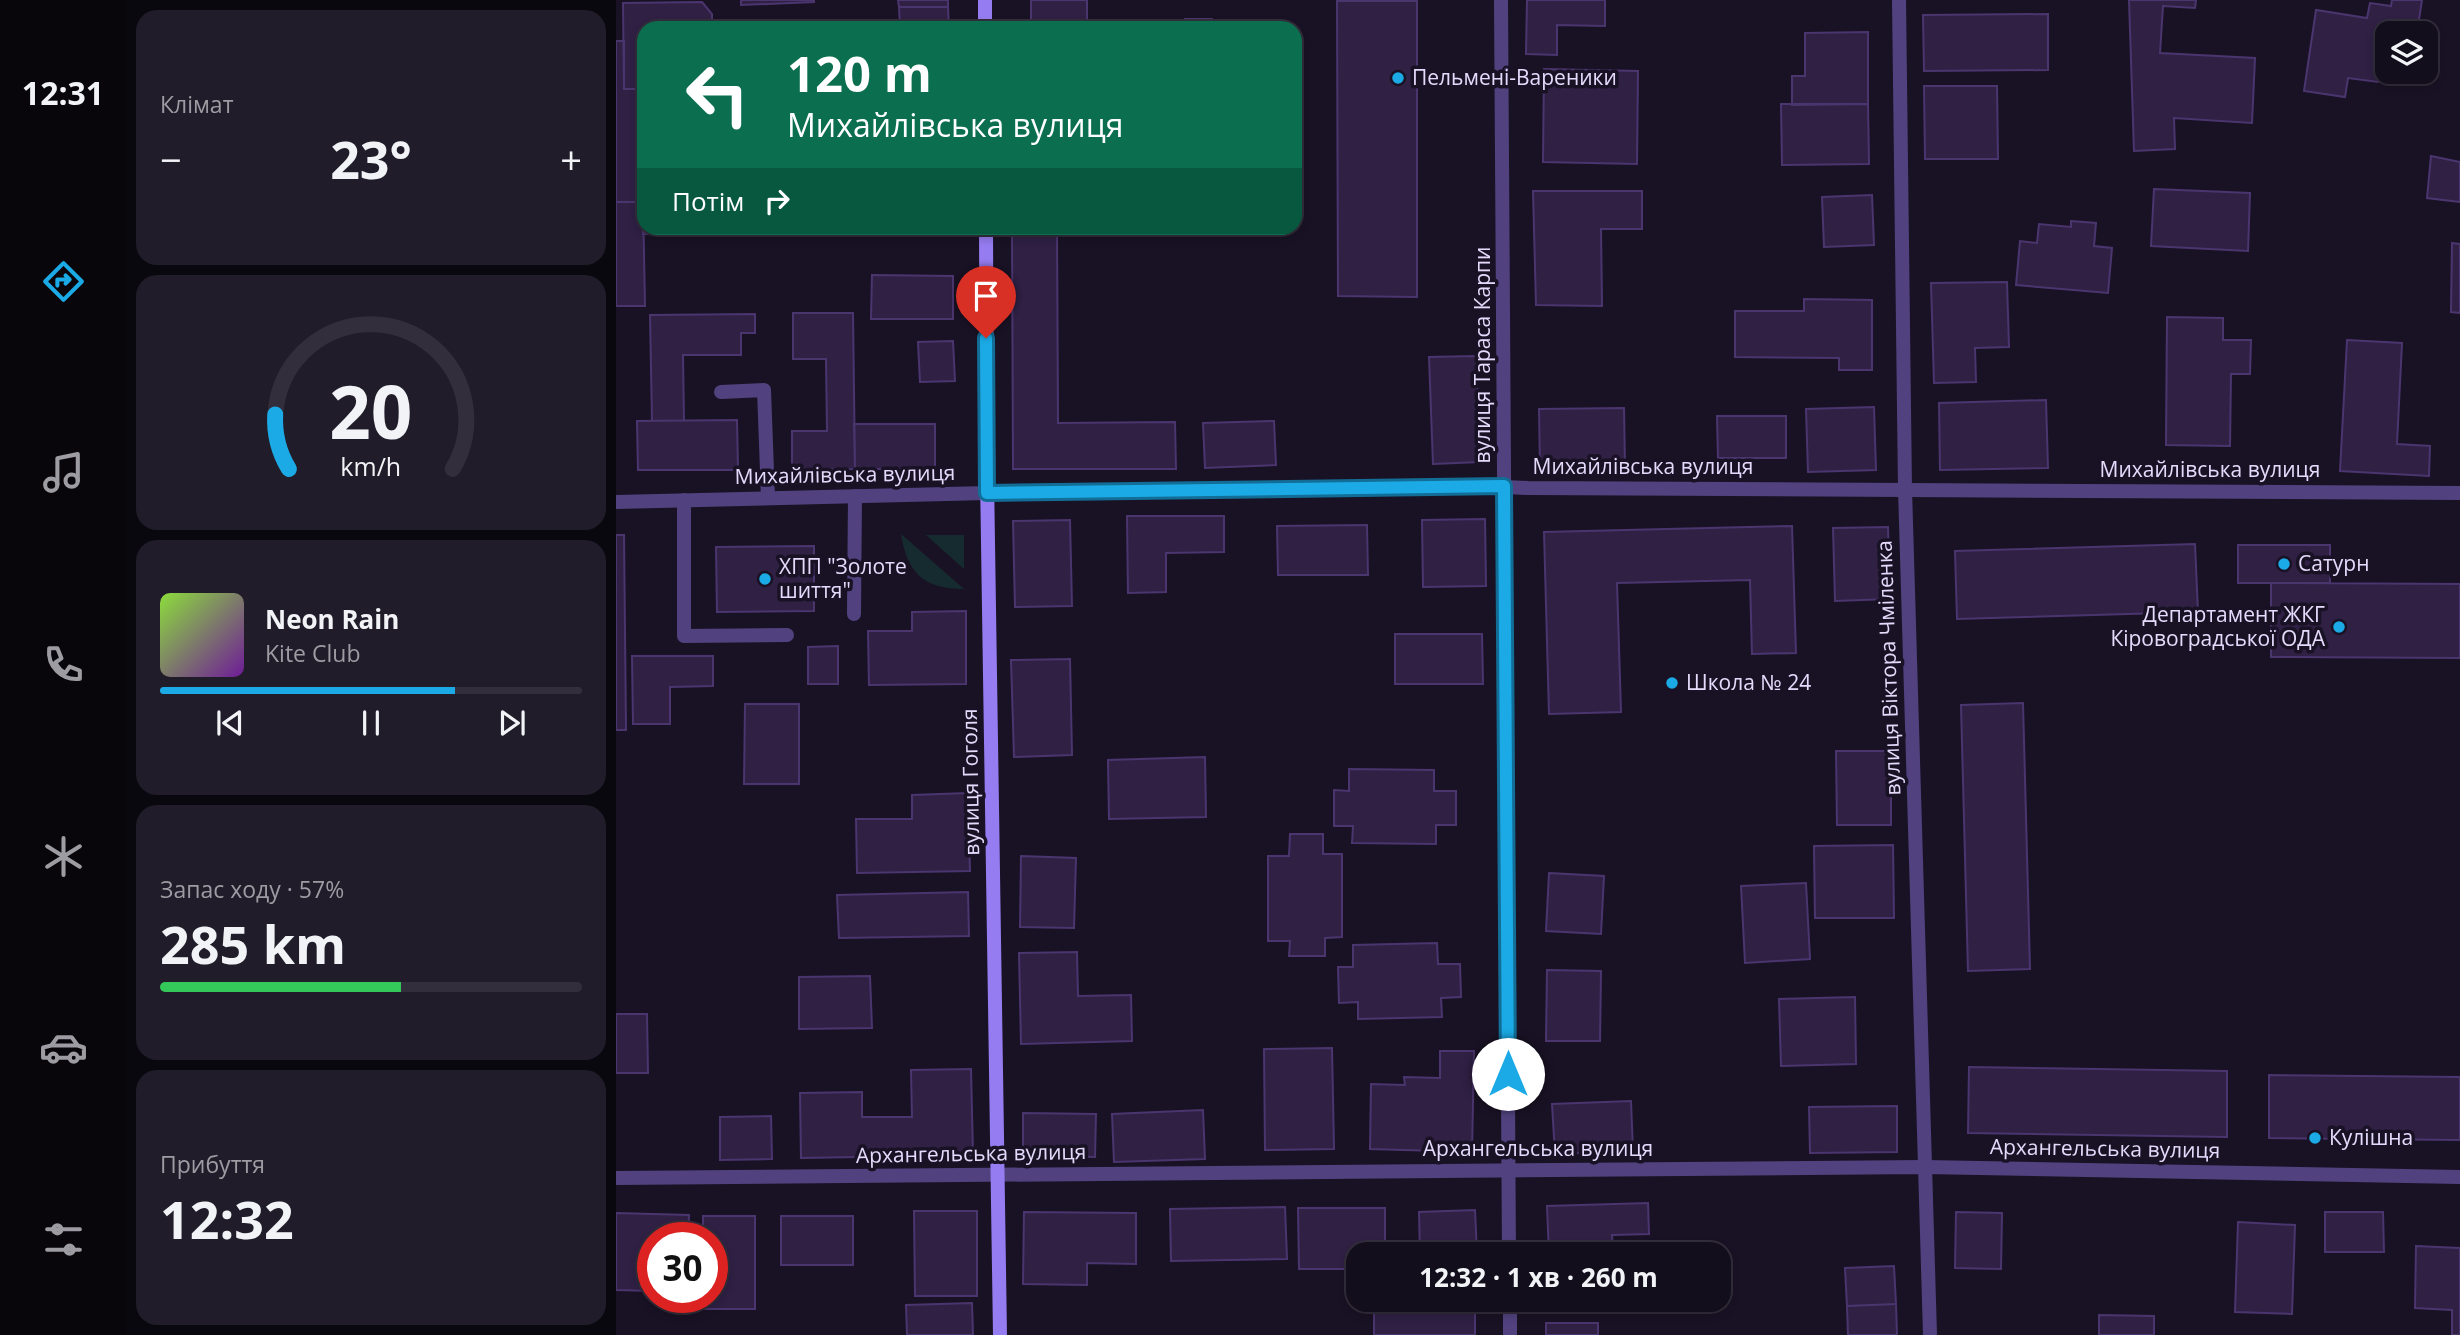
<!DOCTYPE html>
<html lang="uk">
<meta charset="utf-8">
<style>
:root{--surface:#130e1c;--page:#201c29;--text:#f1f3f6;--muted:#9d9ca3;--line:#322e3b;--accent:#1baae6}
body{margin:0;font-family:"Open Sans",sans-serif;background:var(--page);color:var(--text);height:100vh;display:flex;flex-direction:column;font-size:26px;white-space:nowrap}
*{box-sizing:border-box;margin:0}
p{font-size:23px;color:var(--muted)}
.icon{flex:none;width:38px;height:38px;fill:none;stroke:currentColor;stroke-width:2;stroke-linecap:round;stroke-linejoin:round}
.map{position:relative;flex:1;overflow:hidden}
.details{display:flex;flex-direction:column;gap:10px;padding:10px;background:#0a080f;width:490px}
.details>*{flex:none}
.banner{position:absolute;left:21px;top:21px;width:665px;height:214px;border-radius:21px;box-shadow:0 4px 10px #0003,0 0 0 2px var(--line);background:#0b6e4f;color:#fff;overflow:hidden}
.controls{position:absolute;left:1759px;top:21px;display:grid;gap:14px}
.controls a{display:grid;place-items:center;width:63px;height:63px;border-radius:14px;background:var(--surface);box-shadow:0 4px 10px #0003,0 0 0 2px var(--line);font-size:35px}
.speed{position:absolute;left:21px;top:1222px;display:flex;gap:14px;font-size:35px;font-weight:700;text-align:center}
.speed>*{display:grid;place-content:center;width:91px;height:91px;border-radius:50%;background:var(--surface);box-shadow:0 4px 10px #0003,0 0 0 2px var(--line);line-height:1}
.speed .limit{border:10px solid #d22;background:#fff;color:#111}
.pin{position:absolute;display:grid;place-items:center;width:60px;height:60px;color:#fff;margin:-72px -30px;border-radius:50% 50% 50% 0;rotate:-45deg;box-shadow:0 0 7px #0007}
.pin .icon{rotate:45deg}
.me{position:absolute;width:77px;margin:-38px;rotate:0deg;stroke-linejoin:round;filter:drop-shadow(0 0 5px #0008)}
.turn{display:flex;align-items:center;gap:24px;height:147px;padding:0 35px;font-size:32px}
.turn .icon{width:91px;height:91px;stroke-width:2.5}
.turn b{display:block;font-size:49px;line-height:60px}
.then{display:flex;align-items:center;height:66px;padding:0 35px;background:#0003;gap:14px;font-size:26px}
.big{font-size:52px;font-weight:700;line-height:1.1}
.details .card{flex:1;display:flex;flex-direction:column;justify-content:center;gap:10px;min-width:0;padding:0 24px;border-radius:21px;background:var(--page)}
.details .dial{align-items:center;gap:0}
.dial svg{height:182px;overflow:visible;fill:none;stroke:var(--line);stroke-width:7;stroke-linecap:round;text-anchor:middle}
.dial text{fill:var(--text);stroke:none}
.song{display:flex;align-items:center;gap:21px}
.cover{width:84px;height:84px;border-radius:10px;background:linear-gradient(135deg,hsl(90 70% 55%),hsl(280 70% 35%))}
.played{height:7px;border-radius:4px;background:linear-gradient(90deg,var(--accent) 70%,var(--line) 70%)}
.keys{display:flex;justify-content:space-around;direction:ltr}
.heat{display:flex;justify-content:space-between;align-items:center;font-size:38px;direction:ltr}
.charge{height:10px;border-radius:5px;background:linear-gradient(90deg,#34c759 57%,var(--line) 0)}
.trip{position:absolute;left:730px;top:1242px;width:385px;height:70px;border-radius:21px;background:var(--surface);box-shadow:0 4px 10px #0003,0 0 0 2px var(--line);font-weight:700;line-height:70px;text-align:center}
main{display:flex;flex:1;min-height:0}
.tab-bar{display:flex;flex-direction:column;width:126px;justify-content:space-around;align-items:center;background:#08060b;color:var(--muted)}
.tab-bar .icon{width:49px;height:49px}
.tab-bar .on{color:var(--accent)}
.tab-bar b{font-size:32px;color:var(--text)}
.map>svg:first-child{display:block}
</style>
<main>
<nav class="tab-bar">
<b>12:31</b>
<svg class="icon on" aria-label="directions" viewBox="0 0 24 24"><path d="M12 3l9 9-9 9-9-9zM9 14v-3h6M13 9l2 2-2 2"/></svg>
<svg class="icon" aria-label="music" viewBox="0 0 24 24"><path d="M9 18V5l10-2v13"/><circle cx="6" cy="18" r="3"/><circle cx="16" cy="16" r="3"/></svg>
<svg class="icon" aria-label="phone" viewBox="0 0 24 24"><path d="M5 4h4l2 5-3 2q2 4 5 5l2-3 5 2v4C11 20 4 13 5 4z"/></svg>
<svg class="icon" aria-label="climate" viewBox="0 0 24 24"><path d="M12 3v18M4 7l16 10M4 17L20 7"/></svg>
<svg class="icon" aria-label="car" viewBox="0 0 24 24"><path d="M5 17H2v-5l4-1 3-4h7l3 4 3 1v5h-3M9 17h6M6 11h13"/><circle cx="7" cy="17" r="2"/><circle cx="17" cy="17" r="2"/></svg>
<svg class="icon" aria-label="filters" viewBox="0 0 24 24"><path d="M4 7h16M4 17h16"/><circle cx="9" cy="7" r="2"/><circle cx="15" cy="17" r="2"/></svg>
</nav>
<section class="details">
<div class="card"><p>Клімат</p>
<div class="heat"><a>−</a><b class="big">23°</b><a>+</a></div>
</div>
<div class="card dial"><svg viewBox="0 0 100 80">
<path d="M14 69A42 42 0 1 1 86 69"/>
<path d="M14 69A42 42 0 0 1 8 45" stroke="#1baae6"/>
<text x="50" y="56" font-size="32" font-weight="700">20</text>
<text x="50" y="72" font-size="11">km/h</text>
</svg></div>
<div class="card">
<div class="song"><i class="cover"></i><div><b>Neon Rain</b><p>Kite Club</p></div></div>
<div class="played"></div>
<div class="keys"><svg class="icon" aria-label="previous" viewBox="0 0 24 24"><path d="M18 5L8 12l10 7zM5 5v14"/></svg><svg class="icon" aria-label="pause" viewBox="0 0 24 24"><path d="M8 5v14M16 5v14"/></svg><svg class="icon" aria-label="next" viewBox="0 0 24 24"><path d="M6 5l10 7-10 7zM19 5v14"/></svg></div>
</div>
<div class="card"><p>Запас ходу · 57%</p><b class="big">285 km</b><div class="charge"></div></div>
<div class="card"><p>Прибуття</p><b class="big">12:32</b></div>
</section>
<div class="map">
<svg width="1844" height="1335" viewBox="0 0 1844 1335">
<rect width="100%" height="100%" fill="#191225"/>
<path fill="#162b2f" d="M285,534l63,55c-40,0 -57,-16 -63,-55z
M310,535h38v34z"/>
<path fill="#2f2044" stroke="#4b356e" stroke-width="2" d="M125,0h73v2l-73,3z
M282,0h50v7h-49z
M415,0h56v28h-56z
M911,0h78v26l-48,-1v30l-31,-1z
M1513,0h67l-1,8 -32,-2 -3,47 95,5 -3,65 -78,-5 1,31 -41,2z
M1776,0h30l-5,33h-30v21h-4l-5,28 -30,-4 -3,19 -41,-6 12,-81 51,8 3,-15 21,3z
M721,1h80v296l-79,-1z
M86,2l10,12v14h-68v61h-20l-1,-86z
M283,7h49l1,21h-49z
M1432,14v56l-124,1 -1,-56z
M569,19h27l1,9h-27z
M1252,32v72l-76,1v-29h13v-43z
M0,41h8v48h20l-1,113h-27z
M928,69l94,2 -1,93 -94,-2z
M1308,86h73l1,73h-73z
M1165,104h87l1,60 -87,1z
M1815,156l29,6v40l-33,-4z
M27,185l1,43h48v6h-49z
M1538,189l96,4 -2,58 -97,-5z
M917,191h109v38h-41l1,77 -66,-1z
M1256,195l2,50 -50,2 -2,-50z
M0,202h27l2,104h-29z
M1455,221l25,2 -2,23 18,2 -4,45 -92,-8 4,-44 17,2 2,-19 32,3z
M396,228h45l1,195 117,-1 1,47h-163z
M1836,243l8,1v69l-9,-1z
M256,275l81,1v43h-82z
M1391,282l2,65 -34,1 1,34 -42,1 -3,-100z
M1188,299l68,1v70h-33v-12l-104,-1v-46h69z
M177,313h60l2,156 -63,1v-39h35l-1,-72h-33z
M139,314v19h-14v22h-58l1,66h-32l-2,-106z
M1551,317l56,1v22h28l-1,34h-19l-1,72 -64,-1z
M1731,340l55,3 -5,101 33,2 -1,30 -89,-5z
M337,341l2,40 -35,1 -2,-40z
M860,356l4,106 -47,2 -4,-107z
M1430,400l2,68 -108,2 -1,-67z
M1258,407l2,63 -68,2 -2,-63z
M1008,408l1,60 -85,1 -1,-60z
M1101,416h69v42h-68z
M121,420l1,50h-100l-1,-49z
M658,421l2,44 -71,3 -2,-45z
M238,424h81v45h-80z
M511,516h97v36l-58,1v39l-38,1z
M869,519l1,67 -63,1 -1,-67z
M454,520l2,86 -57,1 -2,-86z
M751,525l1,50h-90l-1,-49z
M1176,526l4,127 -44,1 -2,-74 -133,3 4,129 -72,2 -5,-182z
M1272,527l2,72 -55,2 -2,-73z
M0,535h8l2,195h-10z
M1579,544l3,68 -241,7 -2,-68z
M1622,545h92v38h-92z
M198,546v65l-97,1 -1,-65z
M1655,583l189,1v74l-189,-1z
M350,611v73l-97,1 -1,-54h44v-19z
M779,634h87l1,50h-88z
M222,646v38h-30v-37z
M16,656h81v30l-43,1v37h-37z
M454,659l2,96 -58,2 -3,-97z
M1407,703l7,266 -62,2 -7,-266z
M129,704h54v80h-55z
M1220,751h55v74h-54z
M589,757l1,60 -97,2 -1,-59z
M733,769l85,1v21h22v34h-20v19l-84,-1 1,-17h-19v-36l15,1z
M352,793l2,78 -113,2 -1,-54h56v-24z
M674,834h33v20h19v83l-17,1v18h-36l1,-15h-22v-85h21z
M1277,845l1,73h-79l-1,-72z
M405,856l55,2 -2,70 -54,-1z
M933,873l55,3 -3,58 -55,-3z
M1190,883l4,76 -65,4 -4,-77z
M352,892l1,44 -130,2 -2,-43z
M821,943l1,21h22l1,33 -20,1 1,19 -84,2v-17l-19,1 -1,-36h15v-22z
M461,952l1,44 53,-1 1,46 -111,3 -2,-91z
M931,970l54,1 -1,70h-54z
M254,976l2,52 -73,1v-52z
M1239,997l1,67 -75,2 -2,-67z
M0,1014h31l1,59h-32z
M716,1048l2,101 -69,1 -1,-101z
M824,1051h34l-2,101 -102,-3 1,-65 34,1 -1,-8 36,1z
M1353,1067l258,4v66l-259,-4z
M355,1069l2,86 -172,3 -1,-65 62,-1v25h50l-1,-47z
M1653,1075l191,2v63l-191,-2z
M1015,1101l2,50 -78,3 -3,-50z
M1281,1106v46l-87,1 -1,-46z
M587,1110l2,49 -91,3 -2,-48z
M407,1113l73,1 -1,43 -72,-2z
M155,1116l1,43 -52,1v-43z
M1032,1203l1,31 -37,1 1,19 -64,1 -2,-49z
M669,1207l2,52 -116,2 -1,-52z
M682,1208h87v47h-27v14h-59z
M859,1210l2,45h-57l-1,-43z
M298,1211h63v85h-62z
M408,1212l112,1v51l-49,-1v22l-64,-1z
M1340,1212l46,1 -1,56 -46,-1z
M1709,1212h58l1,40h-59z
M0,1213l73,2 -1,22h-35v54l-37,-1z
M87,1216h52v93h-52v-12h9v-60h-9z
M165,1216h72v49h-72z
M1622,1222l57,3 -3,89 -57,-2z
M1800,1246l44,2v87h-8v-25l-37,-2z
M1278,1266l2,38 -49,2 -2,-38z
M356,1303l1,32h-66l-1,-30z
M758,1304h101v31h-101z
M1280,1304l1,31h-49l-1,-29z
M1483,1315l55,1v19h-55z
M930,1323h52v12h-52z"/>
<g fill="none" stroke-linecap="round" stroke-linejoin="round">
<path stroke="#51427f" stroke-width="14" d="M105,392l43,-2 4,108
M68,500v136l103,-1
M238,614l1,-118"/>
<path stroke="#51427f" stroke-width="14" d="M885,0l8,1255
M1283,0l6,489 25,846
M894,1300v35"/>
<path stroke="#51427f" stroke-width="14" d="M0,502l411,-10 458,-6 43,2 932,5
M0,1178l1309,-11 535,10"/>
<path stroke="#967cf1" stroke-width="14" d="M369,0v28
M370,228l1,249 13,858"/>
</g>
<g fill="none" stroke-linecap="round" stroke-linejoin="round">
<defs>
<path id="route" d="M370,338l1,155 517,-7 4,588"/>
</defs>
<use href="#route" stroke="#126e96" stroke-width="18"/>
<use href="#route" stroke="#1baae6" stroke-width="12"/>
</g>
<g fill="#1baae6" stroke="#191225" stroke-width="2.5">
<circle cx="782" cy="78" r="7"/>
<circle cx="1668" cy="564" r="7"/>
<circle cx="149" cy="579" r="7"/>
<circle cx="1723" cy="627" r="7"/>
<circle cx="1056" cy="683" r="7"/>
<circle cx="1699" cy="1138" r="7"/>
</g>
<g text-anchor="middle" stroke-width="7" stroke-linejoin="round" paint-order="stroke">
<g font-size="21" fill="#e5dafb" stroke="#191225" text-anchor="start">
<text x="796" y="85">Пельмені-Вареники</text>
<text x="1682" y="571">Сатурн</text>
<text x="163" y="574">ХПП "Золоте<tspan x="163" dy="24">шиття"</tspan></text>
<text x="1709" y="622" text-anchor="end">Департамент ЖКГ<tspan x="1709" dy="24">Кіровоградської ОДА</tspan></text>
<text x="1070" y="690">Школа № 24</text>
<text x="1713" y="1145">Кулішна</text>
</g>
<g font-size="21" fill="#e5dafb" stroke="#191225">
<text transform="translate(867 355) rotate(-90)" y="7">вулиця Тараса Карпи</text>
<text x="1027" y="474">Михайлівська вулиця</text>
<text x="1594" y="477">Михайлівська вулиця</text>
<text transform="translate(229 475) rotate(-1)" y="7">Михайлівська вулиця</text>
<text transform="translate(1273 668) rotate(-92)" y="7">вулиця Віктора Чміленка</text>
<text transform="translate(355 782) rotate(-91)" y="7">вулиця Гоголя</text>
<text x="922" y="1156">Архангельська вулиця</text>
<text transform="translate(1489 1149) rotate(1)" y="7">Архангельська вулиця</text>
<text transform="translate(355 1154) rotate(-1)" y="7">Архангельська вулиця</text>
</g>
</g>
</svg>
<div class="controls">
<a><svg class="icon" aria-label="layers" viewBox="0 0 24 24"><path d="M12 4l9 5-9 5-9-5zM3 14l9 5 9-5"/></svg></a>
</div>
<div class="speed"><div class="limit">30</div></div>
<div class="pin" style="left:370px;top:338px;background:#d93025"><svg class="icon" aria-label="arrive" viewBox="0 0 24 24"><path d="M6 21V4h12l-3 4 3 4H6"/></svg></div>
<svg class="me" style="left:892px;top:1074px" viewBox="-20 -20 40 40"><circle r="19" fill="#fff"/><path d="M0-13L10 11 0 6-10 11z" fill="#1baae6"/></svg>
<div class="trip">12:32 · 1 хв · 260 m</div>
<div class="banner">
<div class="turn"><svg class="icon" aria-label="left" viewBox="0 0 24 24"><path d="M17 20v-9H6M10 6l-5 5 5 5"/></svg><div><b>120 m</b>Михайлівська вулиця</div></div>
<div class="then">Потім<svg class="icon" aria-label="right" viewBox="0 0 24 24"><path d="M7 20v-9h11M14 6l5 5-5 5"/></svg></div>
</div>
</div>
</main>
